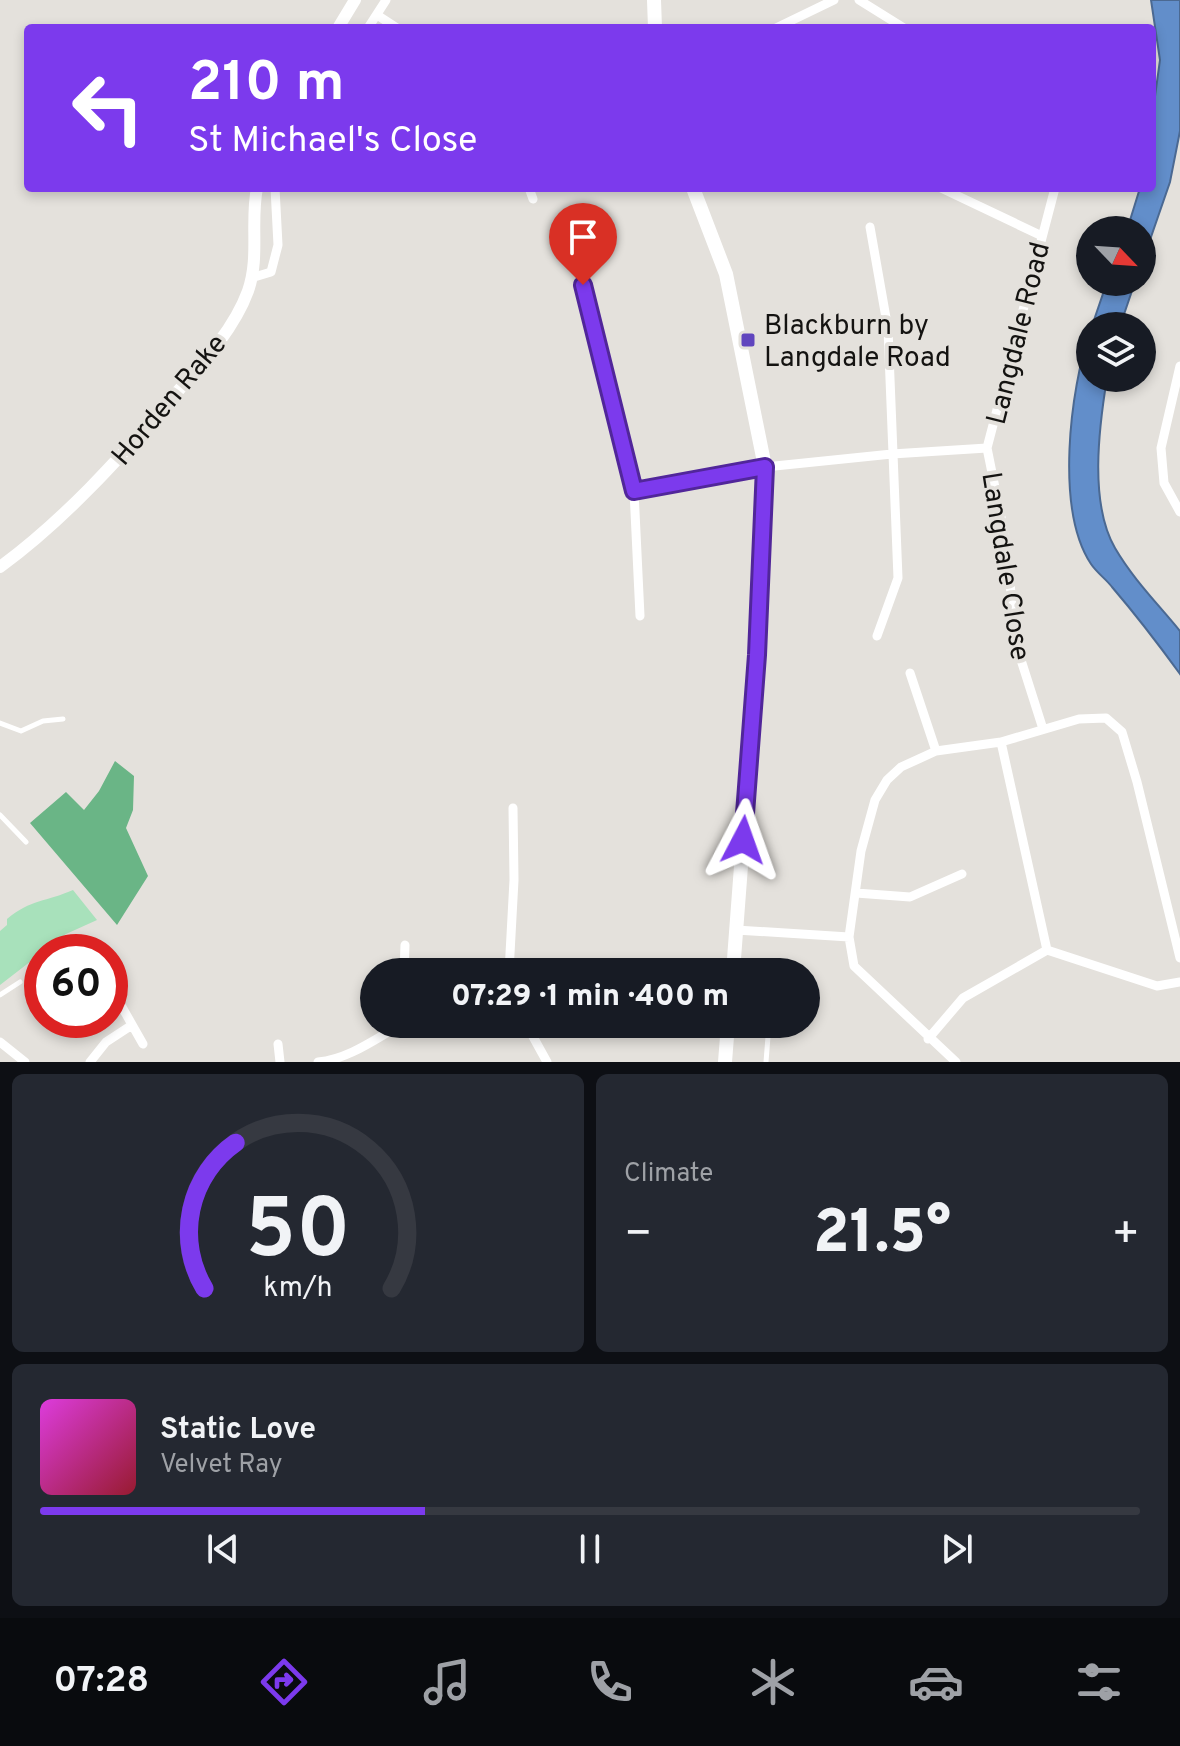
<!DOCTYPE html>
<meta charset="utf-8">
<style>
:root{--surface:#171b24;--page:#242831;--text:#f1f3f6;--muted:#9ea1a6;--line:#363941;--accent:#7c3aed}
body{margin:0;font-family:Overpass,sans-serif;background:var(--page);color:var(--text);height:100vh;display:flex;flex-direction:column;font-size:30px;white-space:nowrap}
*{box-sizing:border-box;margin:0}
p{font-size:26px;color:var(--muted)}
.icon{flex:none;width:44px;height:44px;fill:none;stroke:currentColor;stroke-width:2;stroke-linecap:round;stroke-linejoin:round}
.map{position:relative;height:1062px;overflow:hidden}
.sheet{display:flex;flex-direction:column;gap:12px;padding:12px;background:#0d0f14;flex:1}
.sheet>*{flex:none}
.top-card{position:absolute;left:24px;top:24px;width:1132px;height:168px;border-radius:8px;box-shadow:0 4px 12px #0003;background:#7c3aed;color:#fff;overflow:hidden}
.needle{width:52px;rotate:115deg}
.tools{position:absolute;left:1076px;top:216px;display:grid;gap:16px}
.tools a{display:grid;place-items:center;width:80px;height:80px;border-radius:50%;background:var(--surface);box-shadow:0 4px 12px #0003;font-size:40px}
.speed{position:absolute;left:24px;top:934px;display:flex;gap:16px;font-size:40px;font-weight:700;text-align:center}
.speed>*{display:grid;place-content:center;width:104px;height:104px;border-radius:50%;background:var(--surface);box-shadow:0 4px 12px #0003;line-height:1}
.speed .limit{border:12px solid #d22;background:#fff;color:#111}
.pin{position:absolute;display:grid;place-items:center;width:68px;height:68px;color:#fff;margin:-82px -34px;border-radius:50% 50% 50% 0;rotate:-45deg;box-shadow:0 0 8px #0007}
.pin .icon{rotate:45deg}
.me{position:absolute;width:88px;margin:-44px;rotate:4deg;stroke-linejoin:round;filter:drop-shadow(0 0 6px #0008)}
.turn{display:flex;align-items:center;gap:28px;height:168px;padding:0 32px;font-size:36px}
.turn .icon{width:104px;height:104px;stroke-width:2.5}
.turn b{display:block;font-size:56px;line-height:68px}
.big{font-size:60px;font-weight:800;line-height:1.1}
.sheet .card{flex:1;display:flex;flex-direction:column;justify-content:center;gap:12px;min-width:0;padding:0 28px;border-radius:12px;background:var(--page)}
.sheet .dial{align-items:center;gap:0}
.dial svg{height:208px;overflow:visible;fill:none;stroke:var(--line);stroke-width:7;stroke-linecap:round;text-anchor:middle}
.dial text{fill:var(--text);stroke:none}
.song{display:flex;align-items:center;gap:24px}
.cover{width:96px;height:96px;border-radius:12px;background:linear-gradient(135deg,hsl(300 70% 55%),hsl(350 70% 35%))}
.played{height:8px;border-radius:4px;background:linear-gradient(90deg,var(--accent) 35%,var(--line) 35%)}
.keys{display:flex;justify-content:space-around;direction:ltr}
.heat{display:flex;justify-content:space-between;align-items:center;font-size:44px;direction:ltr}
.sheet .tiles{flex:1;display:grid;gap:12px;grid-template-columns:1fr 1fr}
.card:last-child{grid-column:span 2}
.trip{position:absolute;left:360px;top:958px;width:460px;height:80px;border-radius:40px;background:var(--surface);box-shadow:0 4px 12px #0003;font-weight:800;line-height:80px;text-align:center}
.tabs{display:flex;height:128px;justify-content:space-around;align-items:center;background:#090b0e;color:var(--muted)}
.tabs .icon{width:56px;height:56px}
.tabs .current{color:var(--accent)}
.tabs b{font-size:36px;color:var(--text)}
.map>svg:first-child{display:block}
</style>
<div class="map">
<svg width="1180" height="1062" viewBox="0 0 1180 1062">
<rect width="100%" height="100%" fill="#e4e1dc"/>
<path fill="#a8e1bb" d="M73,890l24,30 -31,14 -66,51v-54l7,-6v-6c24,-20 39,-17 66,-29z"/>
<path fill="#6ab586" d="M115,761l19,15 -1,34 -7,18 22,48 -31,49 -87,-102 36,-31 18,18 15,-19z"/>
<path fill="#628eca" stroke="#4b6992" stroke-width="2" d="M1151,0h29v131l-10,51 -28,81v-33h-15l13,-42h12v-70l8,-58z
M1107,282h28l-15,44h-28z
M1090,331v47h17c-8,49 -18,125 8,170 18,31 43,56 65,83v43c-21,-29 -44,-59 -68,-87 -6,-8 -15,-14 -21,-23 -36,-54 -21,-174 -1,-233z"/>
<g fill="none" stroke-linecap="round" stroke-linejoin="round">
<path stroke="#fff" stroke-width="5" d="M0,723l21,8 22,-10 20,-2
M0,815l26,27
M110,988l12,19
M0,995l20,-13
M766,1062l3,-38"/>
<path stroke="#fff" stroke-width="9" d="M859,0l45,28
M377,15l20,13
M368,28l18,-28
M776,28l58,-28
M529,188l4,11
M941,188l101,48
M870,227l18,102 10,249 -21,58
M576,255l58,236 6,125
M251,278l20,-6 7,-27 -3,-57
M1180,366l-19,82 3,35 16,29
M987,448l20,99 8,94 28,88
M634,491l131,-24 127,-13 95,-6 68,-260
M910,673l26,78
M1001,742l46,208
M856,893l54,4 52,-23
M736,930l113,7
M404,972l1,-27
M509,972l5,-92 -1,-72
M122,1007l21,37
M526,1024l21,38
M928,1039l35,-41 84,-48 110,36 23,-4
M0,1042l25,20
M278,1044l2,18
M90,1062l16,-20 26,-17
M318,1062c31,-3 57,-23 84,-38
M956,1062l-102,-96 -5,-29 12,-86 14,-51 12,-20 14,-13 35,-16 65,-9 78,-23 27,-1 16,14 15,50 43,176"/>
<path stroke="#fff" stroke-width="12" d="M338,28l17,-28
M0,567c64,-47 118,-107 170,-167 28,-32 63,-68 78,-109 12,-34 2,-69 9,-103"/>
<path stroke="#fff" stroke-width="14" d="M654,0l1,28
M693,188l33,86 39,193 -8,188 -24,317
M725,1062l3,-38"/>
</g>
<g fill="none" stroke-linecap="round" stroke-linejoin="round">
<defs>
<path id="route" d="M583,285l51,206 131,-24 -8,188 -14,185"/>
</defs>
<use href="#route" stroke="#51269a" stroke-width="20"/>
<use href="#route" stroke="#7c3aed" stroke-width="14"/>
</g>
<rect fill="#6045be" stroke="#e4e1dc" stroke-width="3" x="740" y="332" width="16" height="16" rx="4"/>
<g text-anchor="middle" stroke-width="8" stroke-linejoin="round" paint-order="stroke">
<g font-size="28" fill="#141311" stroke="#e4e1dc" text-anchor="start">
<text x="764" y="334">Blackburn by<tspan x="764" dy="32">Langdale Road</tspan></text>
</g>
<g font-size="28" fill="#141311" stroke="#e4e1dc">
<text transform="translate(1017 333) rotate(-76)" y="10">Langdale Road</text>
<text transform="translate(168 399) rotate(-50)" y="10">Horden Rake</text>
<text transform="translate(1007 566) rotate(81)" y="10">Langdale Close</text>
</g>
</g>
</svg>
<div class="tools">
<a><svg class="needle" viewBox="-14 -14 28 28"><path d="M0-13l5 13h-10z" fill="#e53935"/><path d="M0 13l5-13h-10z" fill="#9ea1a6"/></svg></a>
<a><svg class="icon" aria-label="layers" viewBox="0 0 24 24"><path d="M12 4l9 5-9 5-9-5zM3 14l9 5 9-5"/></svg></a>
</div>
<div class="speed"><div class="limit">60</div></div>
<div class="pin" style="left:583px;top:285px;background:#d93025"><svg class="icon" aria-label="arrive" viewBox="0 0 24 24"><path d="M6 21V4h12l-3 4 3 4H6"/></svg></div>
<svg class="me" style="left:743px;top:840px" viewBox="-20 -20 40 40"><path d="M0-17L14 15 0 8-14 15z" fill="#7c3aed" stroke="#fff" stroke-width="4"/></svg>
<div class="trip">07:29 · 1 min · 400 m</div>
<div class="top-card">
<div class="turn"><svg class="icon" aria-label="left" viewBox="0 0 24 24"><path d="M17 20v-9H6M10 6l-5 5 5 5"/></svg><div><b>210 m</b>St Michael's Close</div></div>
</div>
</div>
<section class="sheet">
<div class="tiles">
<div class="card dial"><svg viewBox="0 0 100 80">
<path d="M14 69A42 42 0 1 1 86 69"/>
<path d="M14 69A42 42 0 0 1 26 13" stroke="#7c3aed"/>
<text x="50" y="56" font-size="32" font-weight="700">50</text>
<text x="50" y="72" font-size="11">km/h</text>
</svg></div>
<div class="card"><p>Climate</p>
<div class="heat"><a>−</a><b class="big">21.5°</b><a>+</a></div>
</div>
<div class="card">
<div class="song"><i class="cover"></i><div><b>Static Love</b><p>Velvet Ray</p></div></div>
<div class="played"></div>
<div class="keys"><svg class="icon" aria-label="previous" viewBox="0 0 24 24"><path d="M18 5L8 12l10 7zM5 5v14"/></svg><svg class="icon" aria-label="pause" viewBox="0 0 24 24"><path d="M8 5v14M16 5v14"/></svg><svg class="icon" aria-label="next" viewBox="0 0 24 24"><path d="M6 5l10 7-10 7zM19 5v14"/></svg></div>
</div>
</div>
</section>
<nav class="tabs">
<b>07:28</b>
<svg class="icon current" aria-label="directions" viewBox="0 0 24 24"><path d="M12 3l9 9-9 9-9-9zM9 14v-3h6M13 9l2 2-2 2"/></svg>
<svg class="icon" aria-label="music" viewBox="0 0 24 24"><path d="M9 18V5l10-2v13"/><circle cx="6" cy="18" r="3"/><circle cx="16" cy="16" r="3"/></svg>
<svg class="icon" aria-label="phone" viewBox="0 0 24 24"><path d="M5 4h4l2 5-3 2q2 4 5 5l2-3 5 2v4C11 20 4 13 5 4z"/></svg>
<svg class="icon" aria-label="climate" viewBox="0 0 24 24"><path d="M12 3v18M4 7l16 10M4 17L20 7"/></svg>
<svg class="icon" aria-label="car" viewBox="0 0 24 24"><path d="M5 17H2v-5l4-1 3-4h7l3 4 3 1v5h-3M9 17h6M6 11h13"/><circle cx="7" cy="17" r="2"/><circle cx="17" cy="17" r="2"/></svg>
<svg class="icon" aria-label="filters" viewBox="0 0 24 24"><path d="M4 7h16M4 17h16"/><circle cx="9" cy="7" r="2"/><circle cx="15" cy="17" r="2"/></svg>
</nav>
